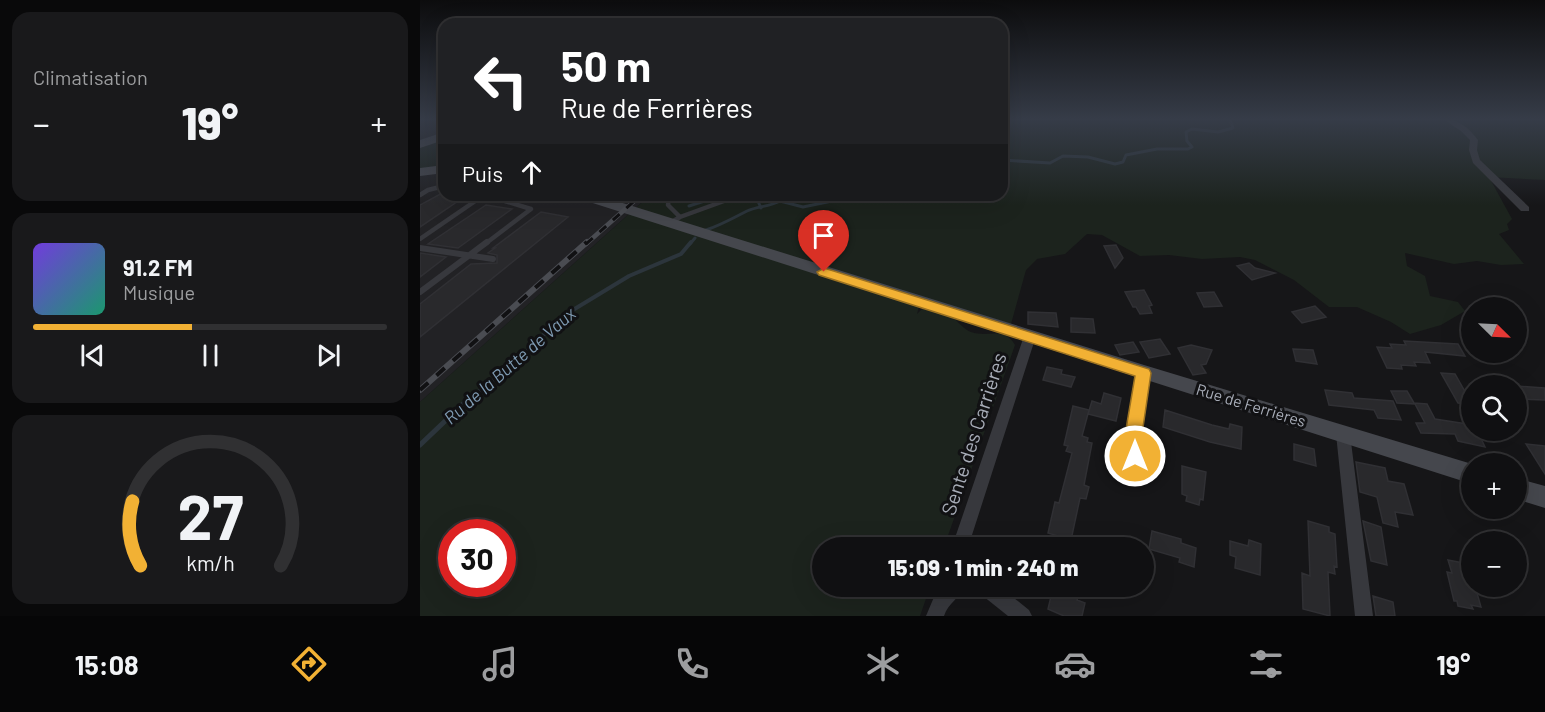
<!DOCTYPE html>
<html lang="fr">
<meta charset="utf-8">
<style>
:root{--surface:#101012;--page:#19191b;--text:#f1f3f6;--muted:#9c9d9f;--line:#303032;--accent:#f2b134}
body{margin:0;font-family:Barlow,sans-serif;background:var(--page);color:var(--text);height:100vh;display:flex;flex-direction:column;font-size:22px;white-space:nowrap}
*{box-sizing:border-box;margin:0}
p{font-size:20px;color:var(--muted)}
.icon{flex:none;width:33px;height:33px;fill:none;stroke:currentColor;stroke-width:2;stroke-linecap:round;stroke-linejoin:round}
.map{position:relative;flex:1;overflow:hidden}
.details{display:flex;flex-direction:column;gap:12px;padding:12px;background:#09090a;width:420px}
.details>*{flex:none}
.guide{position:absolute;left:18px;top:18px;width:570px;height:183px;border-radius:18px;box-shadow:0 6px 24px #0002,0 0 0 2px var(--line);background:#202124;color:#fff;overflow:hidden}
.needle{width:39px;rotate:114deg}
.fabs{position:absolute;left:1041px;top:297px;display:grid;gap:12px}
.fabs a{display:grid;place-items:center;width:66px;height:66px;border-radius:50%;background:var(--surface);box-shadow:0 6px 24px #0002,0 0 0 2px var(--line);font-size:30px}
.speed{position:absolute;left:18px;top:519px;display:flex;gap:12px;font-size:30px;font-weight:700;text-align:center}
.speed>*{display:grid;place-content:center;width:78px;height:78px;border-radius:50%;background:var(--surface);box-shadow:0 6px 24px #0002,0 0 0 2px var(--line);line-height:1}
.speed .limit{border:9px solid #d22;background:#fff;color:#111}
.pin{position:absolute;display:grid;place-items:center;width:51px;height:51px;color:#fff;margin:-62px -26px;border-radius:50% 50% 50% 0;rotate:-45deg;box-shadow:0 0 6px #0007}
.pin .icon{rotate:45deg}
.me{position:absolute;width:66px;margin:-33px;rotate:0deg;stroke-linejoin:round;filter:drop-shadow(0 0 4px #0008)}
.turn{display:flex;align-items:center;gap:21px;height:126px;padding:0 24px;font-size:27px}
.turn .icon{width:78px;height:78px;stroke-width:2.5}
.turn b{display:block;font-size:42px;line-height:51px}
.then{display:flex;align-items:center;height:57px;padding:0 24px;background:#0003;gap:12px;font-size:22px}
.big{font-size:45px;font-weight:800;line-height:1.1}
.details .widget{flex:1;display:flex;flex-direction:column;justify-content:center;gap:9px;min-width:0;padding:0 21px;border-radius:18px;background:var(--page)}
.details .dial{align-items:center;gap:0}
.dial svg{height:156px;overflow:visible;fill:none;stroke:var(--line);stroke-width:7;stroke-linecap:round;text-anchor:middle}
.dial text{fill:var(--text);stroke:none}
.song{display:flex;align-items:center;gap:18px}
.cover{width:72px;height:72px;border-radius:9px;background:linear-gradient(135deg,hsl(260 70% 55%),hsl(160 70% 35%))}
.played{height:6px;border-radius:3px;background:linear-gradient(90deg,var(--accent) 45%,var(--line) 45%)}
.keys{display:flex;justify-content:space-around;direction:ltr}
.heat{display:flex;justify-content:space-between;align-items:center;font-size:33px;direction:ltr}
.trip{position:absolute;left:392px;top:537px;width:342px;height:60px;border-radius:30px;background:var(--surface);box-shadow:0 6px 24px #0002,0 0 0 2px var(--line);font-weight:800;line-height:60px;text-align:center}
.tab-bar{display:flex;height:96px;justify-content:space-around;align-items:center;background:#060607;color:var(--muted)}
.tab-bar .icon{width:42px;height:42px}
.tab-bar .on{color:var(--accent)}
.tab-bar b{font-size:27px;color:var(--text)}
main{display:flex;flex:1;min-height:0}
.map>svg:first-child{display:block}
</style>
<main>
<section class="details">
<div class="widget"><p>Climatisation</p>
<div class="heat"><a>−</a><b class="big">19°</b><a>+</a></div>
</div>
<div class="widget">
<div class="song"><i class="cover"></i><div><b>91.2 FM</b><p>Musique</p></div></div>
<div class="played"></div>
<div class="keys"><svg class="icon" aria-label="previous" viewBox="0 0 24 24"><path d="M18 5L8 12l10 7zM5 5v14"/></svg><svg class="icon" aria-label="pause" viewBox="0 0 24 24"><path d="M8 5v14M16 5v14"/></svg><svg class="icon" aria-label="next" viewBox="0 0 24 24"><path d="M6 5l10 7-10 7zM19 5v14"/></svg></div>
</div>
<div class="widget dial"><svg viewBox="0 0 100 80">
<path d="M14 69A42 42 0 1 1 86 69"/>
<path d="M14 69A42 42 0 0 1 10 36" stroke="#f2b134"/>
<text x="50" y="56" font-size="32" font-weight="700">27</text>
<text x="50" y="72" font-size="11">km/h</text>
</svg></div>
</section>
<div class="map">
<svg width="1125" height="616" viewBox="0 0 1125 616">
<rect width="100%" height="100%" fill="#161618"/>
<path fill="#222225" d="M0,119h24v76h206l-230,207z"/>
<path fill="#1c231d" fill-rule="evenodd" d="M582,119h543v61l-56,-3 23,42 -5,5 2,6 -10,4 25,30 -23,1 -24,-4 -23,3 -49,-11 2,13 18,10 5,20 28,6 7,9 -24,14 -31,9 -19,-12 -34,-15h-28l-35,-27 -39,-20 -15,-3 -38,2 -33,-4 -29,1 -38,-21 -15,-1 -22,20 -28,5 -11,11 -15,54 -90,-26 -4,16 7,-7c9,3 21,5 28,10 7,5 11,12 19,15 17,6 33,-6 44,13l-71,202 -122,1v38l108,1 -10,29h-500v-214l230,-207h352zM32,532h50v52h-50z
M24,138v29l-24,3v-23z"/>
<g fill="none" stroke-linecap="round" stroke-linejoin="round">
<path stroke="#2c353c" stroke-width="3" d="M582,160l48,3 13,-7 25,1 27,7 8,-2 3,-7 31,-6h31l4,-2 -5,-6 -1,-9 6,-3 26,3 15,-4 -3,-9
M319,195l5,3 13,1 4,9
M269,206l34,-11
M286,230c15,-5 27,-12 41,-19 11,-5 22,-4 33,-10l23,6 58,-12h43
M270,244l5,-6"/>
<path stroke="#2c353c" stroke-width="4" d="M41,406l56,-45 46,-45 66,-40 52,-22 10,-12"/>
<path stroke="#2c353c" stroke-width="5" d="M0,445l43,-41"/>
</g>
<path fill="#29292c" stroke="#303034" stroke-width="1.5" d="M24,192v3h23l-47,32v-22z
M66,205l26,4 -54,39 -30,-4z
M121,212l27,5 -148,120v-33l51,-40 26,-1v-8l-9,-2 7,-5h-2z
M696,245l7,13 -8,10 -11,-22z
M0,253l26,4 -26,20z
M829,263l6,5 20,5 -23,7 -15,-14z
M724,290l8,15 -3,1 3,7 -12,1 -4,-7h-3l-8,-15z
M794,292l8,14 -18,1 -7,-14z
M895,306l11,11 -24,6 -10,-11z
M608,312l28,1 2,14 -30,-3z
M651,318l22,1 2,14 -24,-1z
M740,339l10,15 -21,4 -9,-16z
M984,341l54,3 7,12 -40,-4 5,11 -16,-1 2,4 -15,-1 1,4 -15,-1 -10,-21 15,1 -2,-4 16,1z
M713,342l6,10 -19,3 -5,-10z
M771,345l21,5 -6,14 -5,1 5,8 -13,2 -15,-27z
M873,349l20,1 4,14 -21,-3z
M627,367l15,3 -1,4 14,3 -4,10 -28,-7z
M1021,373l14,1 17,30 -14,-1z
M1096,386l29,2v12l-29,-1z
M905,390l27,3 2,5 39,3 8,19 -23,-2 -4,-8 -45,-5z
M971,391h16l7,12 13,1 8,15 32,5 2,5 8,1 8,17 -27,-6 -3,-7 -34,-1 -5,-10h9l-10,-19 -18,-1z
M684,393l17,5 -5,23 -28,-7 4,-13 9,3z
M653,406l16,4 -7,26 6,2 -1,4 5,1 -8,42 5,2 -3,12 -6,-1 -9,42 -23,-7 7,-31 4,1 13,-50 -6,-2 2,-5 -4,-1z
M745,410l47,15 17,4 1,-5 12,3 -1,22 -31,-7 -47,-15z
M874,444l20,5 2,17 -22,-6z
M1106,444l19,2v28z
M936,462l29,6 3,13 16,3 9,31 -18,-3 3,15 -15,-4 -6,-26 -17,-5z
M762,466l24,6 -3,28 -3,-1 -1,6 -13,-4 1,-5 -5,-2z
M888,521l21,6v5l6,2 2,33 -3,-1 1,8 -7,-2 2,44 -27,-7 -1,-36 8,3z
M943,521l18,6 6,38 -16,-4z
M732,531l29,8v4l15,5 -2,19 -15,-5 1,-4 -31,-9z
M829,540l12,4 -1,31 -25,-7 1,-11 -6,-2v-14l18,5z
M1028,560l15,3 4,13 5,1v9h3l6,21 -10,-2 2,4 -15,-3 -1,-5h-3l-7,-29 5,1z
M632,592l7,3 1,-3 18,6 -1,2 8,3 -3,13h-18l-16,-7z
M953,596l20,6 2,14h-19z"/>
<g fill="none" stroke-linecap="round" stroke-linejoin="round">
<path stroke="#37383d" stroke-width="4.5" d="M0,195l8,-5 16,-4
M249,195l-1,10 12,12
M250,223l10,-6 55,-20
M0,239l64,-44
M65,244l46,-35 -46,-14"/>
<path stroke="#37383d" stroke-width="6" d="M0,248l73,11
M0,292l67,-50"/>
<path fill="#37383d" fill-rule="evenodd" d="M1023,119c16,0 26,9 35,21l-1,10 3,10 49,47v4h-8l-48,-48 -4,-13 1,-10 -9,-9z
M610,331l4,2 2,3 -64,199v13h-16v-13l68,-199 2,-3z
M724,368l5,1 2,4 -11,68 5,29 -3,5 -5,2 -5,-2c-14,-30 0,-71 5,-102l2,-4z
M923,428l5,2 2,4 23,182h-18l-19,-182 2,-4z
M521,586h24c-5,12 -17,17 -21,30h-18l8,-19z
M555,586h24l30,24 3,6h-24l-30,-24z"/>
<path fill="#45474d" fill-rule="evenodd" d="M24,132v8l-24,8v-8z
M24,165v8l-24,3v-8z
M155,195h22l547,170 328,99v20l-895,-286z
M1096,478l29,8v22l-29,-9z"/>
<defs>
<path id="rail-far1" d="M166,244l55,-49"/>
<path id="rail" d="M0,390l167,-148"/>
</defs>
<use href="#rail-far1" stroke="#4a4c52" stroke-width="4.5"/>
<use href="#rail" stroke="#4a4c52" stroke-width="6"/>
<use href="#rail-far1" stroke="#111113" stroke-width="3" stroke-dasharray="9" stroke-linecap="butt"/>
<use href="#rail" stroke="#111113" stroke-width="4" stroke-dasharray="11" stroke-linecap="butt"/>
</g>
<linearGradient id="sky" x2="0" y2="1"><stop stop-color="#0c0c0d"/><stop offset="0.58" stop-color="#363c48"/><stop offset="1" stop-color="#363c48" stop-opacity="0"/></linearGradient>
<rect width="1125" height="205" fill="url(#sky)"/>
<path fill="#f2b134" stroke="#9d7322" stroke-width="1.5" d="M404,268l325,101 2,4 -10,68 2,15 -2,5 -6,2 -6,-2 -5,-20 11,-65 -316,-101 -2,-3z"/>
<g text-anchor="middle" stroke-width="6" stroke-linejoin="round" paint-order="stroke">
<g font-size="16" fill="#a8adb8" stroke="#111113">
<text transform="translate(831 405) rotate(17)" y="6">Rue de Ferrières</text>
</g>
<g font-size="18" font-style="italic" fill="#7f9bb3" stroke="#111113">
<text transform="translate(90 366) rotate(-41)" y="6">Ru de la Butte de Vaux</text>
</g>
<g font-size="20" fill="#a8adb8" stroke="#111113">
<text transform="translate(554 434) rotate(-72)" y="7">Sente des Carrières</text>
</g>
</g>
</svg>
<div class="fabs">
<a><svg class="needle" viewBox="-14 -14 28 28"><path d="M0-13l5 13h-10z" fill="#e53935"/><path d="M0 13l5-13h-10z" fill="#9c9d9f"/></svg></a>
<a><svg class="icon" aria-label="search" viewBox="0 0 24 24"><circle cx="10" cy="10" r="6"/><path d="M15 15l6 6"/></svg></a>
<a>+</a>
<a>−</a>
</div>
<div class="speed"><div class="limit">30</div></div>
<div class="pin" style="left:404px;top:272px;background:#d93025"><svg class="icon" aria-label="arrive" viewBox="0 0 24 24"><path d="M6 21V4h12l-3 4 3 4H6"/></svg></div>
<svg class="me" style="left:715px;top:456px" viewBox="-20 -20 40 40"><circle r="17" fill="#f2b134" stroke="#fff" stroke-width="3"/><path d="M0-11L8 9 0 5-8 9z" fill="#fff"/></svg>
<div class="trip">15:09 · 1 min · 240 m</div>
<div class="guide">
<div class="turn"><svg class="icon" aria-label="left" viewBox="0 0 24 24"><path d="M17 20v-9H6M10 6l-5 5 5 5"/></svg><div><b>50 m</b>Rue de Ferrières</div></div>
<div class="then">Puis<svg class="icon" aria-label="ahead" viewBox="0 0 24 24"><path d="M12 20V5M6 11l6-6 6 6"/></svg></div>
</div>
</div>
</main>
<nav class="tab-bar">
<b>15:08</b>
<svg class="icon on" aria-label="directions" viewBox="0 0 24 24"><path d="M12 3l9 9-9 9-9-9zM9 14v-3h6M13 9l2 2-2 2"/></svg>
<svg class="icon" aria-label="music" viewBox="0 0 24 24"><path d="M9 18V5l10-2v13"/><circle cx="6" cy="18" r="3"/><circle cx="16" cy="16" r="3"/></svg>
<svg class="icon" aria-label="phone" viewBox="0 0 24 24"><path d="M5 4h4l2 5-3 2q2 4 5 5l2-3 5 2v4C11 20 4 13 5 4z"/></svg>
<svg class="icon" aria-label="climate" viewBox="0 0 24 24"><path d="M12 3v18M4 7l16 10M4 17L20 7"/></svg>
<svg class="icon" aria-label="car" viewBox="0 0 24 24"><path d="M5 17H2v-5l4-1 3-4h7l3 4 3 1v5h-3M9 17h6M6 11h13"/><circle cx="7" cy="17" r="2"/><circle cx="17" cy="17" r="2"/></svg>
<svg class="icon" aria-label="filters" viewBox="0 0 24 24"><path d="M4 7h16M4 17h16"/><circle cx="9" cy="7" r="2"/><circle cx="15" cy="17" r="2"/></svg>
<b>19°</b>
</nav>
